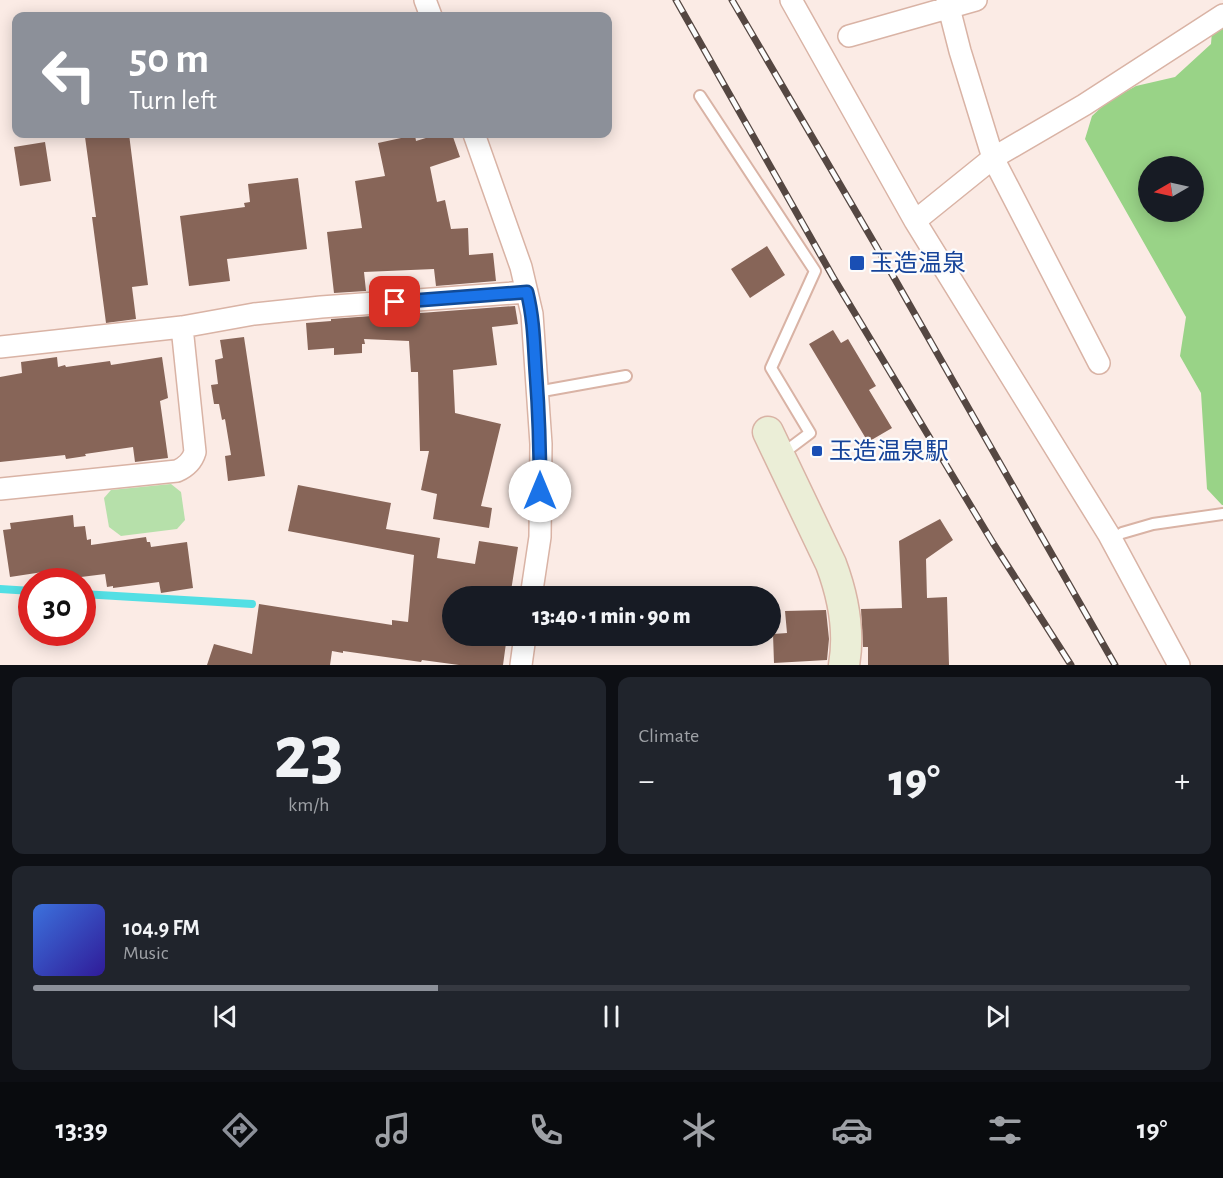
<!DOCTYPE html>
<meta charset="utf-8">
<style>
:root{--surface:#171b24;--page:#20242c;--text:#f1f3f6;--muted:#9ea1a6;--line:#363941;--accent:#8c9099}
body{margin:0;font-family:"Alegreya Sans","Noto Sans JP",sans-serif;background:var(--page);color:var(--text);height:100vh;display:flex;flex-direction:column;font-size:22px;white-space:nowrap}
*{box-sizing:border-box;margin:0}
p{font-size:20px;color:var(--muted)}
.icon{flex:none;width:33px;height:33px;fill:none;stroke:currentColor;stroke-width:2;stroke-linecap:round;stroke-linejoin:round}
.map{position:relative;height:665px;overflow:hidden}
.sheet{display:flex;flex-direction:column;gap:12px;padding:12px;background:#0d0f14;flex:1}
.sheet>*{flex:none}
.banner{position:absolute;left:12px;top:12px;width:600px;height:126px;border-radius:12px;box-shadow:0 3px 15px #0003;background:#8c9099;color:#fff;overflow:hidden}
.needle{width:39px;rotate:261deg}
.controls{position:absolute;left:1138px;top:156px;display:grid;gap:12px}
.controls a{display:grid;place-items:center;width:66px;height:66px;border-radius:50%;background:var(--surface);box-shadow:0 3px 15px #0003;font-size:30px}
.speed{position:absolute;left:18px;top:568px;display:flex;gap:12px;font-size:30px;font-weight:700;text-align:center}
.speed>*{display:grid;place-content:center;width:78px;height:78px;border-radius:50%;background:var(--surface);box-shadow:0 3px 15px #0003;line-height:1}
.speed .limit{border:9px solid #d22;background:#fff;color:#111}
.pin{position:absolute;display:grid;place-items:center;width:51px;height:51px;color:#fff;margin:-26px;border-radius:12px;box-shadow:0 3px 9px #0006}
.me{position:absolute;width:66px;margin:-33px;rotate:0deg;stroke-linejoin:round;filter:drop-shadow(0 0 4px #0008)}
.turn{display:flex;align-items:center;gap:21px;height:126px;padding:0 18px;font-size:27px}
.turn .icon{width:78px;height:78px;stroke-width:2.5}
.turn b{display:block;font-size:42px;line-height:51px}
.big{font-size:45px;font-weight:800;line-height:1.1}
.sheet .card{flex:1;display:flex;flex-direction:column;justify-content:center;gap:9px;min-width:0;padding:0 21px;border-radius:12px;background:var(--page)}
.sheet .dial{align-items:center;gap:0}
.dial b{font-size:78px;line-height:1}
.song{display:flex;align-items:center;gap:18px}
.cover{width:72px;height:72px;border-radius:9px;background:linear-gradient(135deg,hsl(220 70% 55%),hsl(250 70% 35%))}
.played{height:6px;border-radius:3px;background:linear-gradient(90deg,var(--accent) 35%,var(--line) 35%)}
.keys{display:flex;justify-content:space-around;direction:ltr}
.heat{display:flex;justify-content:space-between;align-items:center;font-size:33px;direction:ltr}
.sheet .tiles{flex:1;display:grid;gap:12px;grid-template-columns:1fr 1fr}
.card:last-child{grid-column:span 2}
.trip{position:absolute;left:442px;top:586px;width:339px;height:60px;border-radius:30px;background:var(--surface);box-shadow:0 3px 15px #0003;font-weight:800;line-height:60px;text-align:center}
.menu{display:flex;height:96px;justify-content:space-around;align-items:center;background:#090b0e;color:var(--muted)}
.menu .icon{width:42px;height:42px}
.menu .selected{color:var(--accent)}
.menu b{font-size:27px;color:var(--text)}
.map>svg:first-child{display:block}
</style>
<div class="map">
<svg width="1223" height="665" viewBox="0 0 1223 665">
<rect width="100%" height="100%" fill="#fbebe5"/>
<path fill="#b6e0aa" d="M171,484l10,8 4,28 -8,9 -56,7 -12,-9 -5,-29 7,-8z"/>
<path fill="#99d387" fill-rule="evenodd" d="M1223,25v480h-1l-15,-16 -6,-96 -21,-37 6,-39 -101,-178 7,-23 15,-14 29,-16 39,-9 36,-33 1,-13zM1149,166h45v46h-45z"/>
<g fill="none" stroke-linecap="round" stroke-linejoin="round">
<path stroke="#52dfe4" stroke-width="8" d="M0,589l32,2
M82,594l170,10"/>
</g>
<path fill="#876558" d="M111,134h18l19,151 -16,2 4,32 -30,4 -14,-106h4l-11,-80z
M439,134h13l8,23 -30,10 7,35 8,-2 6,29 17,-1 1,27 24,-2 3,28 -60,5 -2,-17 -70,3 2,19 -32,2 -7,-61 35,-4 -7,-47 30,-5 -7,-33 37,-8 1,6z
M45,142l6,39 -31,5 -6,-39z
M298,178l9,71 -80,10 3,22 -41,5 -9,-70 65,-9 -1,-4 6,-1 -2,-18z
M767,246l18,29 -35,23 -19,-29z
M515,306l3,18 -26,3 5,38 -44,5 2,43 46,11 -20,82 11,2 -3,20 -56,-9 4,-25 -16,-4 8,-39h-9l-2,-79h-7l-2,-31 -45,-2 1,5h-3v9l-28,2v-7l-26,2 -2,-27 25,-2v-2l54,-4 22,1v-2z
M833,330l8,13 7,-4 28,47 -7,4 23,38 -24,14 -59,-98z
M244,337l21,139 -37,5 -3,-25 6,-1 -6,-36 -3,1 -3,-16h-5l-3,-19 7,-1 -3,-24 8,-2 -3,-18z
M57,357l1,10 7,-2 1,2 44,-6 1,4 51,-8 6,41 -8,3 8,57 -33,4 -2,-15 -48,7 1,2 -20,3 -1,-4 -65,7v-85l22,-4 -1,-11z
M298,485l93,18 -5,26 54,9 -3,20 38,6 4,-23 39,6 -8,50h-57v39h54l-4,29h-44l-37,-5 -1,2 -78,-11v2l-11,-2 -2,14h-123l7,-21 38,10 7,-50 133,21v-5l16,2 6,-67 -126,-24z
M73,515l1,12 11,-1 2,14 4,-1v6l55,-8 1,5h3l1,5 36,-5 6,46 -32,5 -2,-11 -46,6v-2l-6,1 -2,-13 -48,6 -1,-10 -46,7 -7,-47 8,-1 -1,-6z
M940,519l13,21 -27,19 1,39 20,-1 2,68h-81v-18h-5l-2,-38 41,-1 -3,-67z
M826,610l3,29 -2,21 -53,3 -1,-29 14,-1 -2,-22z"/>
<g fill="none" stroke-linecap="round" stroke-linejoin="round">
<defs>
<path id="service" d="M700,96l115,175 -44,97 39,65 -28,21
M537,392l89,-16
M1122,533l31,-9 70,-10"/>
<path id="minor" d="M425,0l6,16
M791,0l124,221 194,314 70,130
M947,0l13,51 33,107 106,205
M849,36l127,-36
M474,134l47,133 11,47 9,130 -1,93 -9,60
M915,221l78,-63 91,-53 139,-90
M0,347l182,-20 72,-13 67,-7 206,-15
M0,489l177,-18c9,-4 15,-9 18,-19l-13,-125
M521,665l4,-29"/>
<path id="secondary" d="M768,432l63,132c12,32 19,67 13,101"/>
</defs>
<use href="#service" stroke="#d9b3a5" stroke-width="14"/>
<use href="#minor" stroke="#d9b3a5" stroke-width="24"/>
<use href="#secondary" stroke="#d9b3a5" stroke-width="33"/>
<use href="#service" stroke="#fff" stroke-width="10"/>
<use href="#minor" stroke="#fff" stroke-width="21"/>
<use href="#secondary" stroke="#ebeed7" stroke-width="30"/>
<defs>
<path id="rail" d="M676,0l157,277 160,266 78,122
M732,0l144,246 239,419"/>
</defs>
<use href="#rail" stroke="#554742" stroke-width="7"/>
<use href="#rail" stroke="#fcfcfc" stroke-width="4.5" stroke-dasharray="14" stroke-linecap="butt"/>
</g>
<g fill="none" stroke-linecap="round" stroke-linejoin="round">
<defs>
<path id="route" d="M395,302l132,-10c7,28 7,55 9,83 3,39 4,77 4,116"/>
</defs>
<use href="#route" stroke="#114b97" stroke-width="15"/>
<use href="#route" stroke="#1a73e8" stroke-width="10"/>
</g>
<g fill="#1a4fb4" stroke="#fcfcfc" stroke-width="2">
<rect x="849" y="255" width="16" height="16" rx="3"/>
<rect x="811" y="445" width="12" height="12" rx="3"/>
</g>
<g text-anchor="middle" stroke-width="4.5" stroke-linejoin="round" paint-order="stroke">
<g font-size="24" fill="#164399" stroke="#fcfcfc" text-anchor="start">
<text x="870" y="271">玉造温泉</text>
<text x="829" y="459">玉造温泉駅</text>
</g>
</g>
</svg>
<div class="controls">
<a><svg class="needle" viewBox="-14 -14 28 28"><path d="M0-13l5 13h-10z" fill="#e53935"/><path d="M0 13l5-13h-10z" fill="#9ea1a6"/></svg></a>
</div>
<div class="speed"><div class="limit">30</div></div>
<div class="pin" style="left:395px;top:302px;background:#d93025"><svg class="icon" aria-label="arrive" viewBox="0 0 24 24"><path d="M6 21V4h12l-3 4 3 4H6"/></svg></div>
<svg class="me" style="left:540px;top:491px" viewBox="-20 -20 40 40"><circle r="19" fill="#fff"/><path d="M0-13L10 11 0 6-10 11z" fill="#1a73e8"/></svg>
<div class="trip">13:40 · 1 min · 90 m</div>
<div class="banner">
<div class="turn"><svg class="icon" aria-label="left" viewBox="0 0 24 24"><path d="M17 20v-9H6M10 6l-5 5 5 5"/></svg><div><b>50 m</b>Turn left</div></div>
</div>
</div>
<section class="sheet">
<div class="tiles">
<div class="card dial"><b>23</b><p>km/h</p></div>
<div class="card"><p>Climate</p>
<div class="heat"><a>−</a><b class="big">19°</b><a>+</a></div>
</div>
<div class="card">
<div class="song"><i class="cover"></i><div><b>104.9 FM</b><p>Music</p></div></div>
<div class="played"></div>
<div class="keys"><svg class="icon" aria-label="previous" viewBox="0 0 24 24"><path d="M18 5L8 12l10 7zM5 5v14"/></svg><svg class="icon" aria-label="pause" viewBox="0 0 24 24"><path d="M8 5v14M16 5v14"/></svg><svg class="icon" aria-label="next" viewBox="0 0 24 24"><path d="M6 5l10 7-10 7zM19 5v14"/></svg></div>
</div>
</div>
</section>
<nav class="menu">
<b>13:39</b>
<svg class="icon selected" aria-label="directions" viewBox="0 0 24 24"><path d="M12 3l9 9-9 9-9-9zM9 14v-3h6M13 9l2 2-2 2"/></svg>
<svg class="icon" aria-label="music" viewBox="0 0 24 24"><path d="M9 18V5l10-2v13"/><circle cx="6" cy="18" r="3"/><circle cx="16" cy="16" r="3"/></svg>
<svg class="icon" aria-label="phone" viewBox="0 0 24 24"><path d="M5 4h4l2 5-3 2q2 4 5 5l2-3 5 2v4C11 20 4 13 5 4z"/></svg>
<svg class="icon" aria-label="climate" viewBox="0 0 24 24"><path d="M12 3v18M4 7l16 10M4 17L20 7"/></svg>
<svg class="icon" aria-label="car" viewBox="0 0 24 24"><path d="M5 17H2v-5l4-1 3-4h7l3 4 3 1v5h-3M9 17h6M6 11h13"/><circle cx="7" cy="17" r="2"/><circle cx="17" cy="17" r="2"/></svg>
<svg class="icon" aria-label="filters" viewBox="0 0 24 24"><path d="M4 7h16M4 17h16"/><circle cx="9" cy="7" r="2"/><circle cx="15" cy="17" r="2"/></svg>
<b>19°</b>
</nav>
